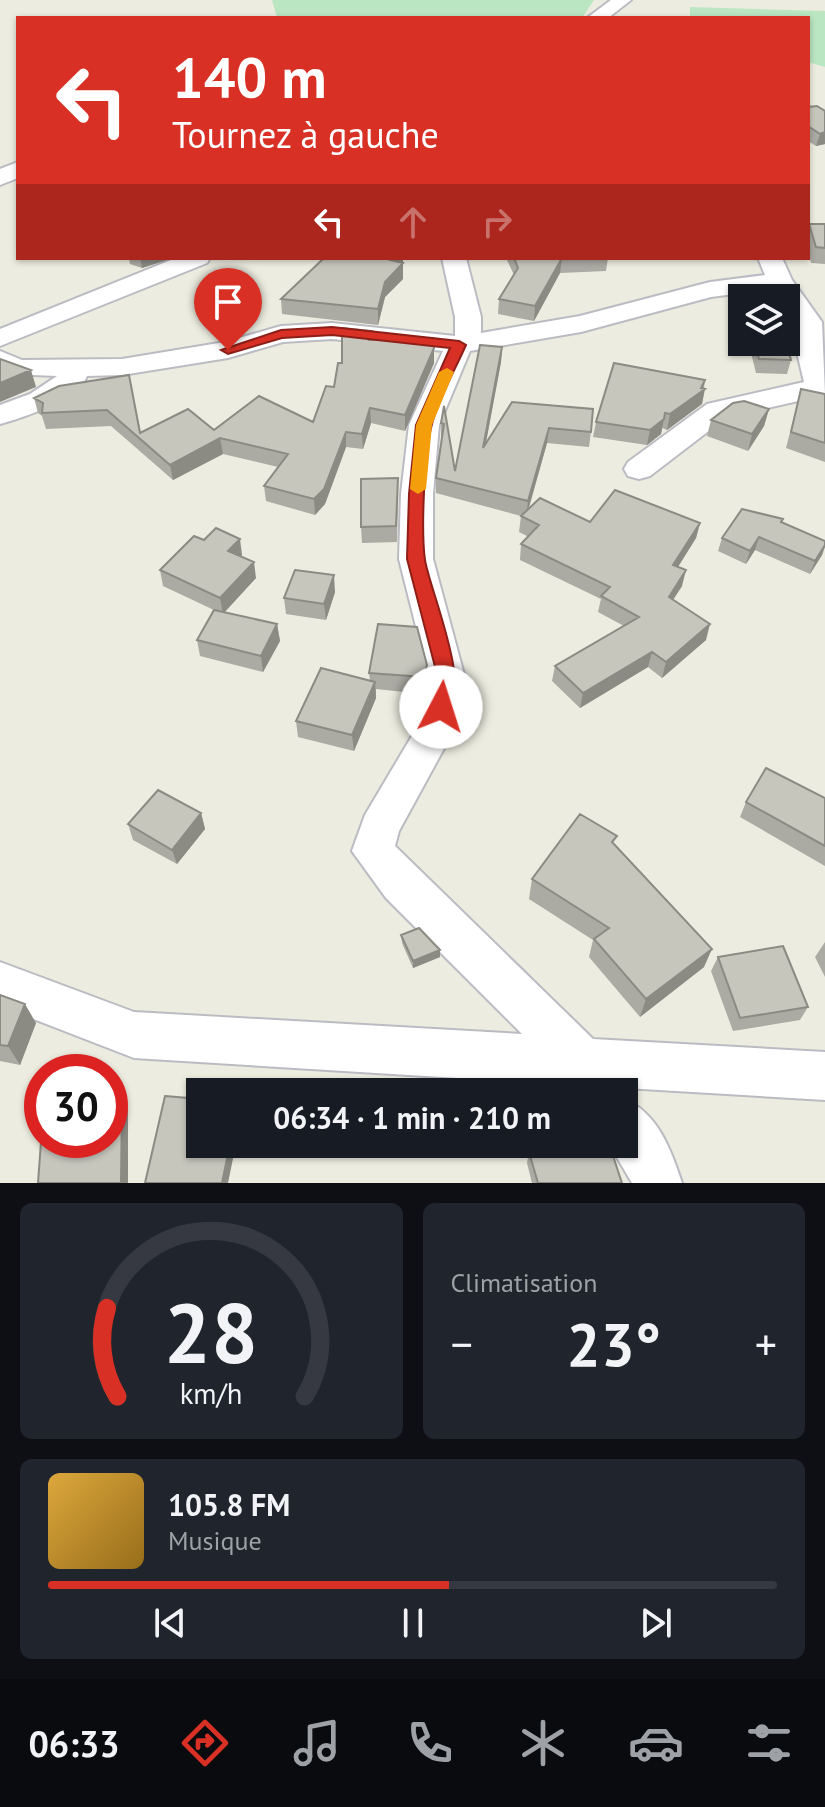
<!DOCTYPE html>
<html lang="fr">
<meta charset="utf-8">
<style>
:root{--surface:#171b24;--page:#20242c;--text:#f1f3f6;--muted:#9ea1a6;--line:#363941;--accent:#d93025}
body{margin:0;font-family:"PT Sans",sans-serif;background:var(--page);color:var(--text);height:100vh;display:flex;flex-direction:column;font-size:30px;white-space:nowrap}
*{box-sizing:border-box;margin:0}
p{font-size:26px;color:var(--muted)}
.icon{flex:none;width:44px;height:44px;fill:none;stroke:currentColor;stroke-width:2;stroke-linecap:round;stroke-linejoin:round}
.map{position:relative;height:1183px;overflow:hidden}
.drawer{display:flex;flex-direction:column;gap:20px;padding:20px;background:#0d0f14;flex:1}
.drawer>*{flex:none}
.top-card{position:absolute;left:16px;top:16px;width:794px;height:244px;border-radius:0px;box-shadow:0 2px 6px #0004;background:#d93025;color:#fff;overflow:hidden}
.controls{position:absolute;left:728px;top:284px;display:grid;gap:16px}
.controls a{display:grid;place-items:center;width:72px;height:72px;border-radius:0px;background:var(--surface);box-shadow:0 2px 6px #0004;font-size:40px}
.speed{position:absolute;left:24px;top:1054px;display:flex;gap:16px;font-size:40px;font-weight:700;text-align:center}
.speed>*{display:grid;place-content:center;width:104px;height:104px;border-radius:50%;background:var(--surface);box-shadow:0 2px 6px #0004;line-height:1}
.speed .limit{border:12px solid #d22;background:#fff;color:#111}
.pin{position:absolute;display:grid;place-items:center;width:68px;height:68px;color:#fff;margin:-82px -34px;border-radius:50% 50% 50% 0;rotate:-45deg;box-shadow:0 0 8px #0007}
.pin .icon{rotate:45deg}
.me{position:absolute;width:88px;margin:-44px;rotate:5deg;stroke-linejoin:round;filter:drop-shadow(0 0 6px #0008)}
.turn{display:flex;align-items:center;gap:28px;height:168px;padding:0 24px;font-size:36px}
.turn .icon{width:104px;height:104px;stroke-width:2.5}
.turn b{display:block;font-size:56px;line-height:68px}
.lanes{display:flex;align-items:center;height:76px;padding:0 24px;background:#0003;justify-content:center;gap:40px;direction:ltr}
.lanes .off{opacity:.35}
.big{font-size:60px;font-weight:600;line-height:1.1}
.drawer .tile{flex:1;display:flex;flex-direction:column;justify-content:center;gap:12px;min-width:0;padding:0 28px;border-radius:12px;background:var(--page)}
.drawer .dial{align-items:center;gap:0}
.dial svg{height:208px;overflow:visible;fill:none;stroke:var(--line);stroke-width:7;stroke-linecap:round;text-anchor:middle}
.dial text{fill:var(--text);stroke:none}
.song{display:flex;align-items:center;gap:24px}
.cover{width:96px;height:96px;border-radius:12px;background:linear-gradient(135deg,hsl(40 70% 55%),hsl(40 70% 35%))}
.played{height:8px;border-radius:4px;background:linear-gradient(90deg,var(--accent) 55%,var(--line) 55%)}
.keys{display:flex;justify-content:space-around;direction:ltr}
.heat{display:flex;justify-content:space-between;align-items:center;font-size:44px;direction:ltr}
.drawer .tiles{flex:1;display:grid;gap:20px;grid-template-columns:1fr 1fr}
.tile:last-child{grid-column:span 2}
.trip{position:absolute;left:186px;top:1078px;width:452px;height:80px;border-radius:0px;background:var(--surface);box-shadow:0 2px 6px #0004;font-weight:600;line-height:80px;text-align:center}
.tabs{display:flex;height:128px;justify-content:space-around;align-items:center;background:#090b0e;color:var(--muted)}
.tabs .icon{width:56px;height:56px}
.tabs .selected{color:var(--accent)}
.tabs b{font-size:36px;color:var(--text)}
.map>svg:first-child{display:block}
</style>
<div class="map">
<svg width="825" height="1183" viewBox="0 0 825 1183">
<rect width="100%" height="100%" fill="#edece0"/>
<path fill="#bbe6c2" d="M272,0h322l-12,18h-305z
M690,7l135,4v56l-17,-5v-44h-118z"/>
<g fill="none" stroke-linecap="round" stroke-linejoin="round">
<defs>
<path id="minor" d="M611,0h20l-23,18h-21z
M18,162v16l-18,7v-16z
M176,258h34l-3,5 -207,83v-17z
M442,258h24l15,59v16l99,-17 130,-34 55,-7 -7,-17h24l10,22 30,42 3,73 -98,22 -77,59 -11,3 -11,-3 -4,-7 4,-7 79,-58 97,-22 -8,-34v-26l-10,-14v-10h-7l-6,-9 -62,8 -130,35 -111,19 -31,74 -6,69v65l33,123 -13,50 -54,99 -4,15 198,193 232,13v48l-200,-12 -1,11c34,14 47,51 58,84h-50l-23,-39h15v-52h-49l-5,-7 -436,-27 -134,-52v-44l134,50 388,22 -136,-136 -34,-47 13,-36 51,-86 14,-47 -31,-123 2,-65 8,-69 34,-74 -111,-12 -49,3 -55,16 -106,17 -35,1c-7,22 -64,42 -87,48v-19l30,-11 27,-18 -50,-2 -7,-4v-19l22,9 100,-1 103,-17 56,-16 51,-3 123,13v-19z"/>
</defs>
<use href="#minor" stroke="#bbbcc3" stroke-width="4"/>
<use href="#minor" fill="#fff" fill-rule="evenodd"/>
</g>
<path fill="#abaaa3" d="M808,107l17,4v33l-9,2 -8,-5z
M809,224h16v40l-14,-1 -3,-12z
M129,258h44l-31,10 -12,-4z
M324,258h79v21l-18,18 -7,28 -96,-11 -1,-15z
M506,258h102l-2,13 -46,2 -26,48 -36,-7 1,-15 15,-24z
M733,286l9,12v44h44v-42l13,42 -4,13 -5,-1 1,6 -4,14 -31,-1 -5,-20 -14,-1 -7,-53z
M372,340l62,8v15l-29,68 -34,-8 -8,26 -17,-2 -21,57 -10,11 -49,-14 -2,-15 14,-19 -55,-13 -50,26 -62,-54 -65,3 -4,-13 -4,-3 -4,-15 95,-23 12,58 73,-3 99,-8 21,-35 8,-24z
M502,347l-1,15 -15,81 26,-41 79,30 -2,15 -42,-4 -18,65 61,14 110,1 -4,15 -18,29 4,19 -9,14 33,40 -44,38 -14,-11 -68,41 -28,-27 3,-15 69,-40 -26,-14 3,-13 -81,-39 1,-16 8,-7 -10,-5 2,-16 -85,-23v-15l6,-39 -1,-1v-15l3,-17 11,65z
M705,380l-3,24 -35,26 -5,-2 -1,6 -14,11 -54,-8 3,-15z
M801,389l24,5v68l-39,-14z
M769,409l-5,17 -16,25 -41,-15 4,-16z
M398,494l-1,48 -35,1 -1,-16z
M781,522l44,19v6l-3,8 -12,19 -55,-24 -9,14 -28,-13 4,-13z
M242,555l-1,1 15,22 -32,34 53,12 3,17 -17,31 -63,-16 -3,-16 17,-30 -51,-24 -3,-16z
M335,592l-9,28 -40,-6 -2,-16z
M427,665v16l-4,13 -47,-5v9l-22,53 -56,-14 -2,-16 74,-40 -1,-8z
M825,798v68l-85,-49 6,-15z
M201,813l4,16 -28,35 -44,-24 -5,-16z
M614,845l90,122 -64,50 -51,-60 4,-17 -64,-41 3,-20z
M401,935l39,22 -27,11 -11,-25z
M825,942v35l-10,-20z
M718,957l90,50 -8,13 -67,11 -22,-60z
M0,995l36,28 -16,42 -20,-4z
M529,1152l93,31h-90l-5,-20z"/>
<path fill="#8b8b84" d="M825,132v12l-9,2 4,-12z
M140,258h33l-31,10z
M392,258h11v4l-13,13v-15z
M562,258l-2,15 -26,48 1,-15z
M403,263v16l-18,18 -7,28v-16l7,-27z
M502,347l-1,15 -19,101 1,-15z
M434,348v15l-29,68v-16z
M31,370l5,17 -36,15v-19z
M705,380l-3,11 3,-2 -3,15 -35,26 3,-16 31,-26z
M370,408l1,15 -8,26 -1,-15z
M769,409l-5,17 -16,25 4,-17z
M664,419l-3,15 -14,11 3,-15z
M549,428l-2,15 -21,74 2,-16z
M346,432v15l-21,57 -10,11 -1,-16z
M220,438l3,16 -50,26 -3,-15z
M700,523l-4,15 -27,43 4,-16z
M759,537l-4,13 -9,14 4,-13z
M240,539l2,16 -11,11 -3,-15z
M825,545l-3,10 -12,19 5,-13z
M254,562l2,16 -33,36 -3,-16z
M686,570l-4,16 -17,26 4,-15z
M334,575l1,17 -9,28 -2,-16z
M277,624l3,17 -17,31 -2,-16z
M710,624l-4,16 -44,38 4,-16z
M652,652l-4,15 -68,41 3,-15z
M427,665v16l-4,13 1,-17z
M375,682l1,16 -22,53 -2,-16z
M201,813l4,16 -28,35 -5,-14z
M712,949l-8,18 -64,50 6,-18z
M440,950v7l-27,11v-7z
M25,1004l11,19 -16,42 -12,-19z
M122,1098l6,12v73h-7z
M230,1144h6l-8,39h-6z"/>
<path fill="#c7c6bd" stroke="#8b8b84" stroke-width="2" d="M817,106l8,5v21l-5,2 -12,-8v-19z
M809,224h16v24l-9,-1z
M324,258h68l-2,2 13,3 -18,19 -7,27 -97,-10z
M514,258h54h-6l-27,48 -36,-7 19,-31z
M733,286h25l2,12h2h-20v40h-2z
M786,300l4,1 7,9 2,32 -13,-2z
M342,328l30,3 -3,9 64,-2 1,10 -29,67 -35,-7 -8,26 -16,-2 -22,57 -10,10 -50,-13 24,-32 -68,-16 -50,27 -63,-55 -65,3 1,-10 -9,-5 25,-12 70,-11 11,58 48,-24 26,21 45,-34 54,26 13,-36 8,1 4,-24h4z
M786,341l5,19 -32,-1 -4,-17z
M480,345l22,2 -19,101 29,-46 81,7 -2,23 -42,-4 -21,73 -92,-23 8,-54 -3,-1 3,-17 11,65z
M0,359l31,11 -31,13z
M614,363l91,17 -4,8 4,1 -35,25 -5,-1 -1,6 -14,11 -54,-8z
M801,389l24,5v49l-34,-11z
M744,401l25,8 -17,25 -41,-14 22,-17z
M398,478l-2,48 -35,1v-48z
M615,490l85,33 -27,42 13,5 -17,27 41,27 -44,38 -14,-10 -69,41 -28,-27 84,-49 -38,-21 9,-9 -89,-43 18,-19 -18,-9 19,-18 50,24z
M742,509l41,10 -2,3 44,19v4l-10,16 -56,-24 -9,14 -28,-13z
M216,528l24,11 -12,12 26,11 -34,36 -60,-28 34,-34 10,4z
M295,570l39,5 -10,29 -40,-6z
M214,610l63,14 -16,32 -64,-16z
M378,624l39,3 10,38 -3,12 -55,-4z
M321,668l54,14 -23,53 -56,-14z
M766,768l59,30v48l-79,-44z
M158,790l43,23 -29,37 -44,-26z
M580,814l37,22 -5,6 100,107 -66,50 -52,-60 15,-11 -77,-49z
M419,928l21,22 -27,11 -12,-26z
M783,946l25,61 -68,11 -22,-61z
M0,995l25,9 -17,42 -8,-1z
M165,1096l35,3v45h30l-8,39h-77z
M122,1098l-1,85h-83l4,-55v12h68v-40z
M560,1144h49l13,39h-84l-9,-31z"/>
<path fill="#d93025" stroke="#8d1f18" stroke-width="2" d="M332,327l127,14 7,4c-11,25 -27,53 -34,79 -8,29 -11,107 -7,136 4,29 54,142 16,155l-10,-8 8,-25 -32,-123 2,-65 7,-69 34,-77 -118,-13 -50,3 -54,16 -7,-4 60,-20z"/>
<path fill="#f59e0b" d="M447,368l7,4 -22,53 -6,64 -8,5 -8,-5 6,-64 23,-53z"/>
</svg>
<div class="controls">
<a><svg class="icon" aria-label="layers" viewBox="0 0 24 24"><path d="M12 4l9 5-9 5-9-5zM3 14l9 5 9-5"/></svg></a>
</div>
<div class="speed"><div class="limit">30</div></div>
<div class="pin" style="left:228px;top:350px;background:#d93025"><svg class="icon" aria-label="arrive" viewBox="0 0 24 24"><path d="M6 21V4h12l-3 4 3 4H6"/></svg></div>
<svg class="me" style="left:441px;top:707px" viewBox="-20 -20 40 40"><circle r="19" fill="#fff"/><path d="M0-13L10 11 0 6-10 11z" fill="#d93025"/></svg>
<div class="trip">06:34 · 1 min · 210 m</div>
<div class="top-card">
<div class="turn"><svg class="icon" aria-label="left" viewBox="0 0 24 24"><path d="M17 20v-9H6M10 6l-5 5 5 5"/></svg><div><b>140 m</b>Tournez à gauche</div></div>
<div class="lanes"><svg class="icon" aria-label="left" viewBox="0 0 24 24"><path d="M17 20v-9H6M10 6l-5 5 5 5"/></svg><svg class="icon off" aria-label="ahead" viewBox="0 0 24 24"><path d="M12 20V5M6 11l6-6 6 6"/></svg><svg class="icon off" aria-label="right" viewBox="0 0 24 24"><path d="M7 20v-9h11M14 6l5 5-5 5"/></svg></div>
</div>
</div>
<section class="drawer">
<div class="tiles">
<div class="tile dial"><svg viewBox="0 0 100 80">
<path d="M14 69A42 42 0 1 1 86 69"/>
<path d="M14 69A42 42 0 0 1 10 35" stroke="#d93025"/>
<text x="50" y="56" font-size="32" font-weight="700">28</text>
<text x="50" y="72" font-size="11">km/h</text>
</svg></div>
<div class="tile"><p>Climatisation</p>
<div class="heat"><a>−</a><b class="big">23°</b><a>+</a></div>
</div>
<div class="tile">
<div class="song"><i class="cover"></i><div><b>105.8 FM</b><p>Musique</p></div></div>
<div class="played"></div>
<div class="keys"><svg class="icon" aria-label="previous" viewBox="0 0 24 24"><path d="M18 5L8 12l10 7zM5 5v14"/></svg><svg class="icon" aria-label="pause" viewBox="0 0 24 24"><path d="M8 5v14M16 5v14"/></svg><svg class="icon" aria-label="next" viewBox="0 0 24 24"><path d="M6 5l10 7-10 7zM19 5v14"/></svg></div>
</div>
</div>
</section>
<nav class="tabs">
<b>06:33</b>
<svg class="icon selected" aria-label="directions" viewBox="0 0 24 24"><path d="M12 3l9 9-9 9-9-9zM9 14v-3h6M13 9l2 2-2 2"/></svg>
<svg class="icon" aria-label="music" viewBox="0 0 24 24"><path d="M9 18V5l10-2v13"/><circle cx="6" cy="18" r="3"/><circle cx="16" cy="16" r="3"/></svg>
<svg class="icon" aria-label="phone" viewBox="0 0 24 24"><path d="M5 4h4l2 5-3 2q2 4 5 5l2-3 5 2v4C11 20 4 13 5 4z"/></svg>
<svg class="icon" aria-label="climate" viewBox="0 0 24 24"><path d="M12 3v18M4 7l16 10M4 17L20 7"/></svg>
<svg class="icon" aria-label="car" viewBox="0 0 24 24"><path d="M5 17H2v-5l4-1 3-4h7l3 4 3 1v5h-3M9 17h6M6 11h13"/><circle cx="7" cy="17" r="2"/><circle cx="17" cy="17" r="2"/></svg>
<svg class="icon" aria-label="filters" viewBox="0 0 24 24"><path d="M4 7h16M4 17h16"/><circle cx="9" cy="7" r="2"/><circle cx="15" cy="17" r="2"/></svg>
</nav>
